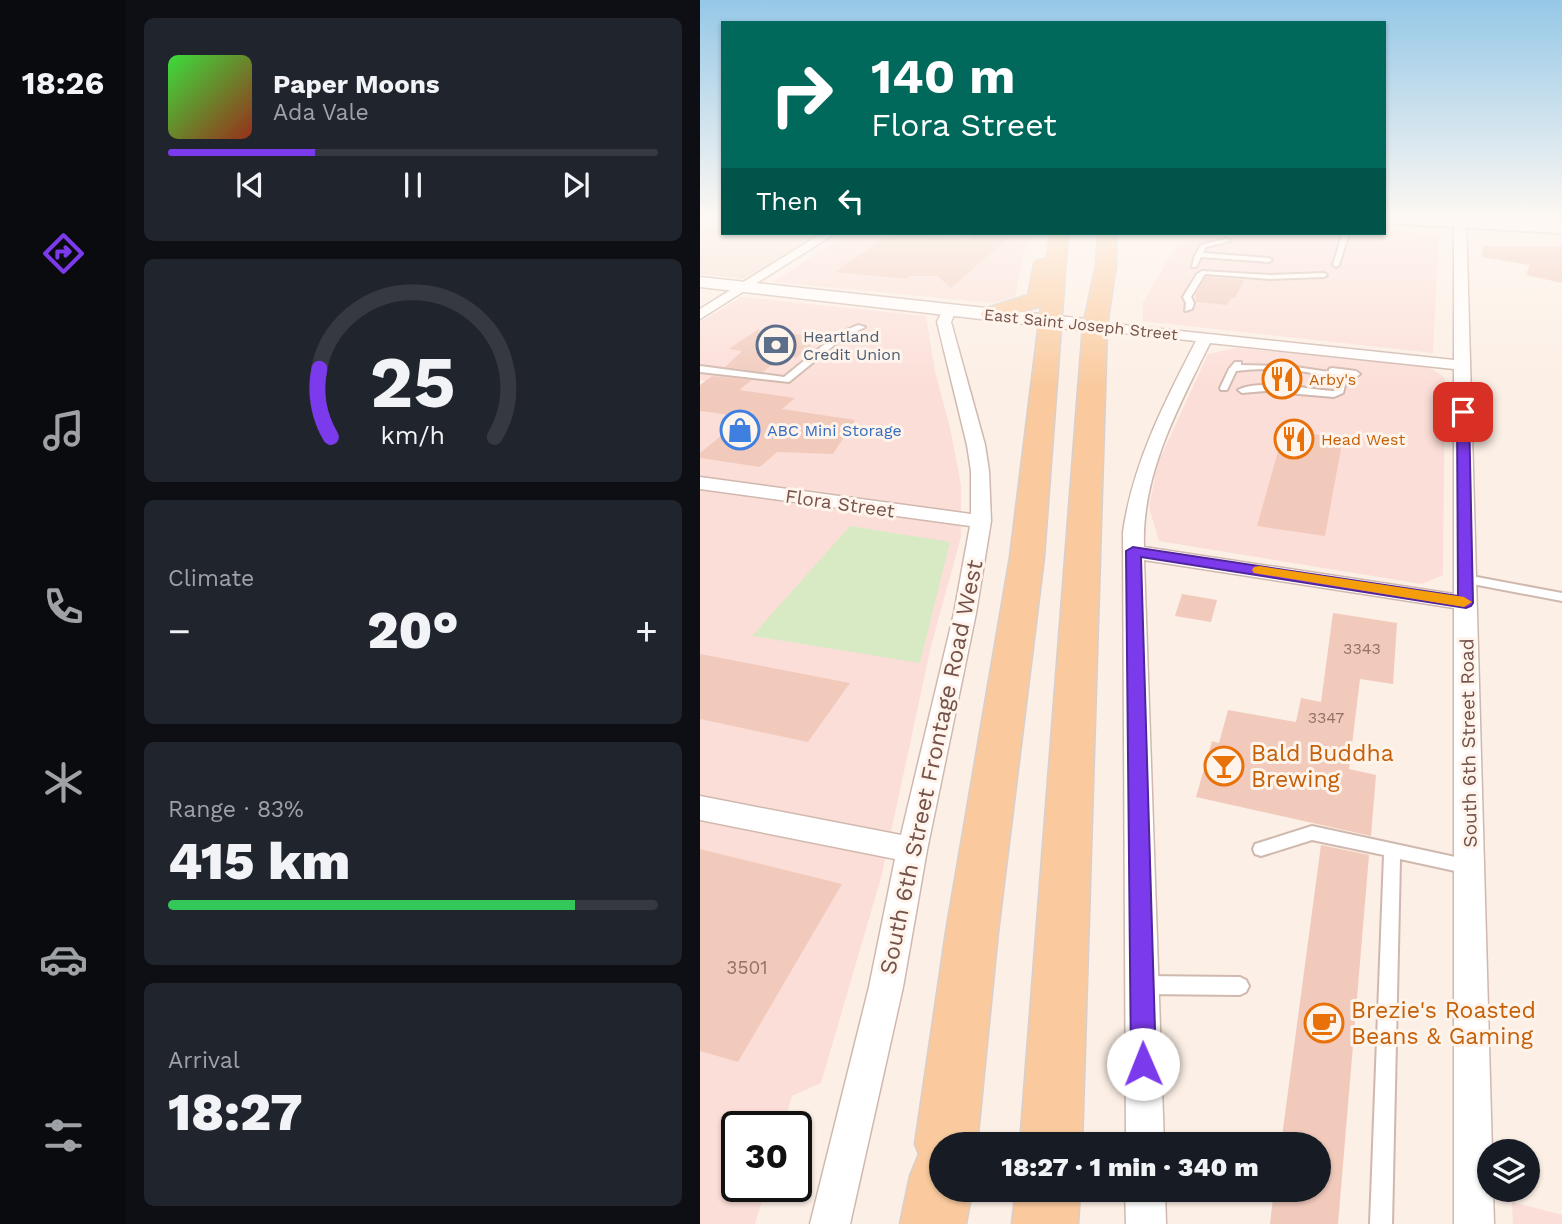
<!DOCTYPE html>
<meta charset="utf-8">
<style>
:root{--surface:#171b24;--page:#20242c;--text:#f1f3f6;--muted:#9ea1a6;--line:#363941;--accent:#7c3aed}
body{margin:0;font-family:"Work Sans",sans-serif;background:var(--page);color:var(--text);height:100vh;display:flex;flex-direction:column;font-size:26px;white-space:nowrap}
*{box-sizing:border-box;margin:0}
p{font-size:23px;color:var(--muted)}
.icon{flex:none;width:38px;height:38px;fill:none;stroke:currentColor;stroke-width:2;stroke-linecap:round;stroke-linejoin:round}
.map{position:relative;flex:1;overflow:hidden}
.details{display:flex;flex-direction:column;gap:18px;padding:18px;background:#0d0f14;width:574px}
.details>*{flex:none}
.banner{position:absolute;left:21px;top:21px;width:665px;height:214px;border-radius:0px;box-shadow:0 2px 5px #0004;background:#00695c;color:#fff;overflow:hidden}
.tools{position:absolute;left:777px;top:1139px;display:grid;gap:14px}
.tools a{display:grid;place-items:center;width:63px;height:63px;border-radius:50%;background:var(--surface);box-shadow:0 2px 5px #0004;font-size:35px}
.speed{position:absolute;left:21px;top:1111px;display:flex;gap:14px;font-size:35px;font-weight:700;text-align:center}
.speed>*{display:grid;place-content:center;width:91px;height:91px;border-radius:50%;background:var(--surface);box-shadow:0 2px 5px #0004;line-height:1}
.speed .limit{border:4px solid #111;border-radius:10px;background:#fff;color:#111}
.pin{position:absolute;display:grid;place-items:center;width:60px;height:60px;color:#fff;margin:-30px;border-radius:14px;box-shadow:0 4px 10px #0006}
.me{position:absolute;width:77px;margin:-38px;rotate:359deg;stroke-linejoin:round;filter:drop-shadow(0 0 5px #0008)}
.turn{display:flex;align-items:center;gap:24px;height:147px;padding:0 35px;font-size:32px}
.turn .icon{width:91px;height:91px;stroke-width:2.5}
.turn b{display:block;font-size:49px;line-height:60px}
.then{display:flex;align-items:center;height:66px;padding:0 35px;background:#0003;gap:14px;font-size:26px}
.big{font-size:52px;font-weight:800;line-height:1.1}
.details .tile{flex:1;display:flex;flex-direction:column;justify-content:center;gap:10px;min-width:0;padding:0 24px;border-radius:10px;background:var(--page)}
.details .dial{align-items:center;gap:0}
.dial svg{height:182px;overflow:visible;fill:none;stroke:var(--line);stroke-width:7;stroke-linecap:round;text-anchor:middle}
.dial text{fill:var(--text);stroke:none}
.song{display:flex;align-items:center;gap:21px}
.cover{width:84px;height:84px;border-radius:10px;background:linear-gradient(135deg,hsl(120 70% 55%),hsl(10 70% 35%))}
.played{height:7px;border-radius:4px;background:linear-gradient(90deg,var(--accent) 30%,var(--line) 30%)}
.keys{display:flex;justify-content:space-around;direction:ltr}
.heat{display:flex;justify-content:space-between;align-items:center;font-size:38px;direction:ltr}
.charge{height:10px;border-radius:5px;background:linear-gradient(90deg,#34c759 83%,var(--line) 0)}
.trip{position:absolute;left:229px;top:1132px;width:402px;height:70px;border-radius:35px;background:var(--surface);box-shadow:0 2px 5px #0004;font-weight:800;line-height:70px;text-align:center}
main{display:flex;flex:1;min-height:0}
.menu{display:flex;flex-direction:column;width:126px;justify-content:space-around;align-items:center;background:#090b0e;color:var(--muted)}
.menu .icon{width:49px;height:49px}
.menu .selected{color:var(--accent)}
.menu b{font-size:32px;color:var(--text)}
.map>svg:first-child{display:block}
</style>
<main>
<nav class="menu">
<b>18:26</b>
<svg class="icon selected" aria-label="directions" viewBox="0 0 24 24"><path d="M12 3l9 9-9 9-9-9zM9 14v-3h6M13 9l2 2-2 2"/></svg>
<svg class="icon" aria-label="music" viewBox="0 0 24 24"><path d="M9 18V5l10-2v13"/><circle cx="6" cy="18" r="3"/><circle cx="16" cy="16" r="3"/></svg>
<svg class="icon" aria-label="phone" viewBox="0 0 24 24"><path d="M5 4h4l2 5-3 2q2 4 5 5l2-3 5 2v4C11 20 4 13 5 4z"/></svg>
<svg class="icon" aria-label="climate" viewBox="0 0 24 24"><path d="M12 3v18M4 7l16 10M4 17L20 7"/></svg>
<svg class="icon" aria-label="car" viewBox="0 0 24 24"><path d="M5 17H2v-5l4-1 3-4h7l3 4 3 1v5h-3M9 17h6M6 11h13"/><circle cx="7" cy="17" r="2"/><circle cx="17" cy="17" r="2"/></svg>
<svg class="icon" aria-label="filters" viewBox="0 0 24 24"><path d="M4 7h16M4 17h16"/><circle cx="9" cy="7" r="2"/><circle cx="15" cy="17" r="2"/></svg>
</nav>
<section class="details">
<div class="tile">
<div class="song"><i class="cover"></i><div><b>Paper Moons</b><p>Ada Vale</p></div></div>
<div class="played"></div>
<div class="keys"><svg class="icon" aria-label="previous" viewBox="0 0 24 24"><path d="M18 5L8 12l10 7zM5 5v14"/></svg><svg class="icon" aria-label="pause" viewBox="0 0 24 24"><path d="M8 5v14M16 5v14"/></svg><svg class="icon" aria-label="next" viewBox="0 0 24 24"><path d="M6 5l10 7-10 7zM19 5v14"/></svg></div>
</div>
<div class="tile dial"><svg viewBox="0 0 100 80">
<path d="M14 69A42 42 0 1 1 86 69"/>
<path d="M14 69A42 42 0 0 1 9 39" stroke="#7c3aed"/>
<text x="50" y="56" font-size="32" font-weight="700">25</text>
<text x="50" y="72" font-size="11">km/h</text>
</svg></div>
<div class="tile"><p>Climate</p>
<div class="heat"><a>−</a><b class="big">20°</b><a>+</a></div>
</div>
<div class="tile"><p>Range · 83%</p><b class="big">415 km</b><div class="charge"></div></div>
<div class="tile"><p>Arrival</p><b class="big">18:27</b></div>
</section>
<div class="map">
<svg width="862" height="1224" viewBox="0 0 862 1224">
<rect width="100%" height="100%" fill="#fcefe5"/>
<path fill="#f4e0d3" d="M0,217h23v16h97l-76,46 -44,-5z"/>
<path fill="#fcded8" d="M684,230l55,4 -6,119 -290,-32v-19l34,-58 42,-11h165z
M149,233h183l-8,20 -9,43 -21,7 -221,-21z
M42,297l184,19 9,55 15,57 11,57v52l-30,109 -49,228 -61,209 -29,13 -9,31h-46v59l29,1 -11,37h-55v-822l24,-19 -24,-3v-58z
M535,348l183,16 16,6 11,8 -2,197 -21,9 -263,-43 -10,-34 9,-44 50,-109z
M812,1202l50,13v9h-49z"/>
<path fill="#d8eac3" d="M150,526l100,16 -30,121 -168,-27z"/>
<path fill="#f1cabc" d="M277,233h37l-63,55 -14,-12h-27l-4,3 -71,-7 50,-35 9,1 7,-4 67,6z
M783,246h79v37l-36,-8 4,-10 -48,-8z
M506,277l38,3 -9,18h-4l-4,7 -31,-3v-8z
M57,330l65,7 -26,21 -13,-2 -20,16 -38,-5 17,-16 -13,-2z
M12,376l40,4 -13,10 56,8 -13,11 73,11 -22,34 -56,-2 -17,15 -60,-9v-5l44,-36 -44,-6v-26z
M584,430l59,8 -18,98 -68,-10z
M482,594l35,6 -6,22 -36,-6z
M633,613l64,10 -4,61 -33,-5 -11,90 27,6 -5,61 -175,-39 16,-56 7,2 9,-33 68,12 5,-24 20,4z
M0,654l150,29 -42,59 -108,-23z
M621,845l48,10 -31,369h-68l4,-34h46v-46h-39z
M0,849l142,35 -104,178 -38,-11z"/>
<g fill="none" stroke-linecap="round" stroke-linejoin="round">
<defs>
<path id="service" d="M640,233h9l-10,32 -3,2 -3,-2 9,-30z
M528,238l2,3 -24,6 -3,6 66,5 3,2 -3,2 -68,-5 -5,10h-4l3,-12 6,-10z
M502,271l68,4 54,-2 3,2 -3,2 -54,2 -65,-5 -14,23 3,6 -2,6 -7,2 1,-8 -3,-6 14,-23z
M158,325l7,2 -22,11 -54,44 -89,-10v-6l84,11 53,-43z
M535,362h6v3l48,1 40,6v-3l3,-1 24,3 4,3 -4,3 -23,-3 13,7 -3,12 -9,4 -69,-6 -23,2 -4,-3c19,-11 71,-1 95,1l3,-1 2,-8c-26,-14 -73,-15 -102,-11l-9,19h-6l-1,-2 9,-19z
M766,575l96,18v8l-100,-19 -2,-3z
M612,826l157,34 6,2 2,5 -2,5 -6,2 -69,-15 -8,365h-22l14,-369 -72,-15 -51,16 -6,-2 -2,-5 2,-5z
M442,976l98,1 6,3 3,6 -3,6 -6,3 -98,-1 -6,-3 -3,-6 3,-6z"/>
<path id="minor" d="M754,217h12l26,935h-3v38h4l1,34h-40v-616l-310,-48 20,584h-38l-3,-612c10,-69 41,-129 73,-191l-101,-11 -7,-4 7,-4 359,38zM510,343l244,26v225l-310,-47c-3,-72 35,-141 66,-204z
M122,233h14l-136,86v-10z
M249,306l7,4 -5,12 34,123 4,26 2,50 -15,92 -49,237 -24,137 -53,237h-40l59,-237 26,-128 -195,-39v-24l201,39 53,-222 16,-87 -270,-37v-12l271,37v-43l-4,-26 -30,-123 7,-15z
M425,1190h40l1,34h-40z"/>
<path id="tertiary" d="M0,277l395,43 9,6 -9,6 -395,-45z"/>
<path id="secondary" d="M684,217h63l115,6v10l-178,-10z"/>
<path id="primary" d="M350,233h18l-24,324 -46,375 -21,212h-35v46h30l-6,34h-66l10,-48 9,-22 -4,-10 31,-212 64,-375 31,-251 -49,15 -8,-2 -3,-5 3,-5 44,-14 6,-31 3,-4 10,-1z
M398,233h18v32l-9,61 -25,818h-62l63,-818 13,-61z
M316,1190h64l-2,34h-66z"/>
</defs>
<use href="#service" stroke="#d0b8ae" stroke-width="4"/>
<use href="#minor" stroke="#d0b8ae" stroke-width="3"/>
<use href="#tertiary" stroke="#d0b8ae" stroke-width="3"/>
<use href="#secondary" stroke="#d2b7ab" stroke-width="4"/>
<use href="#primary" stroke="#d8cfcc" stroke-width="3"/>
<use href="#service" fill="#fff" fill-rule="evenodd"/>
<use href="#minor" fill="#fff" fill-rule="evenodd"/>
<use href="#tertiary" fill="#fff" fill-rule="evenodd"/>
<use href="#secondary" fill="#fff" fill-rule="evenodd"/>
<use href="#primary" fill="#faca9e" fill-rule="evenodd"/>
</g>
<linearGradient id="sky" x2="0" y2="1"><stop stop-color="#95c8e7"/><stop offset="0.56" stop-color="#fef8f3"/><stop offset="1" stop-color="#fef8f3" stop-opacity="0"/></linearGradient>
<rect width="862" height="388" fill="url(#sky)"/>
<path fill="#7c3aed" stroke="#51269a" stroke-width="2" d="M763,409l6,3 4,191 -2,3 -5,2 -325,-51 15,507 -4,9 -9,3 -9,-3 -3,-9 -5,-513 7,-4 325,49 -1,-184z"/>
<path fill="#f59e0b" d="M559,566l205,31 8,5 -8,5 -210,-34 -2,-3 2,-3z"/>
<defs>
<symbol id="bank-ring" viewBox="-11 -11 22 22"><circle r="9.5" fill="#fff4eb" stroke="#5c6f8a" stroke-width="1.5"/><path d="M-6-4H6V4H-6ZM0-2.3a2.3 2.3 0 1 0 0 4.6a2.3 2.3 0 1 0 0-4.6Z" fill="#5c6f8a"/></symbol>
<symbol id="restaurant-ring" viewBox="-11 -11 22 22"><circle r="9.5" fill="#fff4eb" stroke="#e8710a" stroke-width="1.5"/><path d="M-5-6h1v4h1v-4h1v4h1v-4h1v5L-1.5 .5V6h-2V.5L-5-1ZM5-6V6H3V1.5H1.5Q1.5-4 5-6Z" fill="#e8710a"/></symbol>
<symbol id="shop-ring" viewBox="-11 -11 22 22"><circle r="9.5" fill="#fff4eb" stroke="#3f7fe0" stroke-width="1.5"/><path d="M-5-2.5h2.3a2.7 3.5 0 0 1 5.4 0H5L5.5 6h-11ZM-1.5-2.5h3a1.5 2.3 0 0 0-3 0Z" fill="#3f7fe0"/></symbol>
<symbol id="bar-ring" viewBox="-11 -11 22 22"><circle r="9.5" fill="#fff4eb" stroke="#e8710a" stroke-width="1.5"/><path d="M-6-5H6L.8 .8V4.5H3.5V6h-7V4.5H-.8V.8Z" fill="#e8710a"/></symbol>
<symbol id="cafe-ring" viewBox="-11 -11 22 22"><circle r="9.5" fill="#fff4eb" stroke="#e8710a" stroke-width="1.5"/><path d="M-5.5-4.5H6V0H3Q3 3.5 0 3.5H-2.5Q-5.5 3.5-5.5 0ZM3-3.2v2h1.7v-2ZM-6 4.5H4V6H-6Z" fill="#e8710a"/></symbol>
</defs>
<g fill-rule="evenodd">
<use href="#bank-ring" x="54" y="323" width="44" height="44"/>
<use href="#restaurant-ring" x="560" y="357" width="44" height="44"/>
<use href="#shop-ring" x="18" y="408" width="44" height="44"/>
<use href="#restaurant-ring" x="572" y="417" width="44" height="44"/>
<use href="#bar-ring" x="502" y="744" width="44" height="44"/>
<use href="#cafe-ring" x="602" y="1001" width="44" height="44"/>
</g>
<g text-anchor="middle" stroke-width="6" stroke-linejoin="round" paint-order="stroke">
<g font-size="16" fill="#75534a" stroke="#fff4eb">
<text transform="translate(381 324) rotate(6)" y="6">East Saint Joseph Street</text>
</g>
<g font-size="16" fill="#4e5e75" stroke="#fff4eb" text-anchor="start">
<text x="103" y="342">Heartland<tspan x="103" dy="18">Credit Union</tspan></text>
</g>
<g font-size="16" fill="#c56008" stroke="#fff4eb" text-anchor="start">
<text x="609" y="385">Arby's</text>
<text x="621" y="445">Head West</text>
</g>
<g font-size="16" fill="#366cbe" stroke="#fff4eb" text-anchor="start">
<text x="67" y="436">ABC Mini Storage</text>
</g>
<g font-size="16" fill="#947166">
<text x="662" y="654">3343</text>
<text x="626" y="723">3347</text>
</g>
<g font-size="19" fill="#75534a" stroke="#fff4eb">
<text transform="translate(140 503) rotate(8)" y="7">Flora Street</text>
<text transform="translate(768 743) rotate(-91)" y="7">South 6th Street Road</text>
</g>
<g font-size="19" fill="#947166">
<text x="47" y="974">3501</text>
</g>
<g font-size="23" fill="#c56008" stroke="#fff4eb" text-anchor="start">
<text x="551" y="761">Bald Buddha<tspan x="551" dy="26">Brewing</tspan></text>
<text x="651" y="1018">Brezie's Roasted<tspan x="651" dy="26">Beans &amp; Gaming</tspan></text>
</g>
<g font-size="23" fill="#75534a" stroke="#fff4eb">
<text transform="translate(231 767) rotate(-78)" y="8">South 6th Street Frontage Road West</text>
</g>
</g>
</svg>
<div class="tools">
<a><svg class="icon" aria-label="layers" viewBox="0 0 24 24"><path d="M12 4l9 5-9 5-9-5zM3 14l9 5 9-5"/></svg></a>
</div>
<div class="speed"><div class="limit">30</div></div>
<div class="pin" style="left:763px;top:412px;background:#d93025"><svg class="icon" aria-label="arrive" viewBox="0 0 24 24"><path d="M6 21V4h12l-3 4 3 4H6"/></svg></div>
<svg class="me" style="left:443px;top:1064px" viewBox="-20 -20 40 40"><circle r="19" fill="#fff"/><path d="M0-13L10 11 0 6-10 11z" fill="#7c3aed"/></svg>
<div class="trip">18:27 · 1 min · 340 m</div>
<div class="banner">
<div class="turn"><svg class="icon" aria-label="right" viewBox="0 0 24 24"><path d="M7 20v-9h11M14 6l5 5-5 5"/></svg><div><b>140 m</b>Flora Street</div></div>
<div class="then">Then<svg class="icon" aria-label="left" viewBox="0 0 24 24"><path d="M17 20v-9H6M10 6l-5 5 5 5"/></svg></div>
</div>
</div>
</main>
